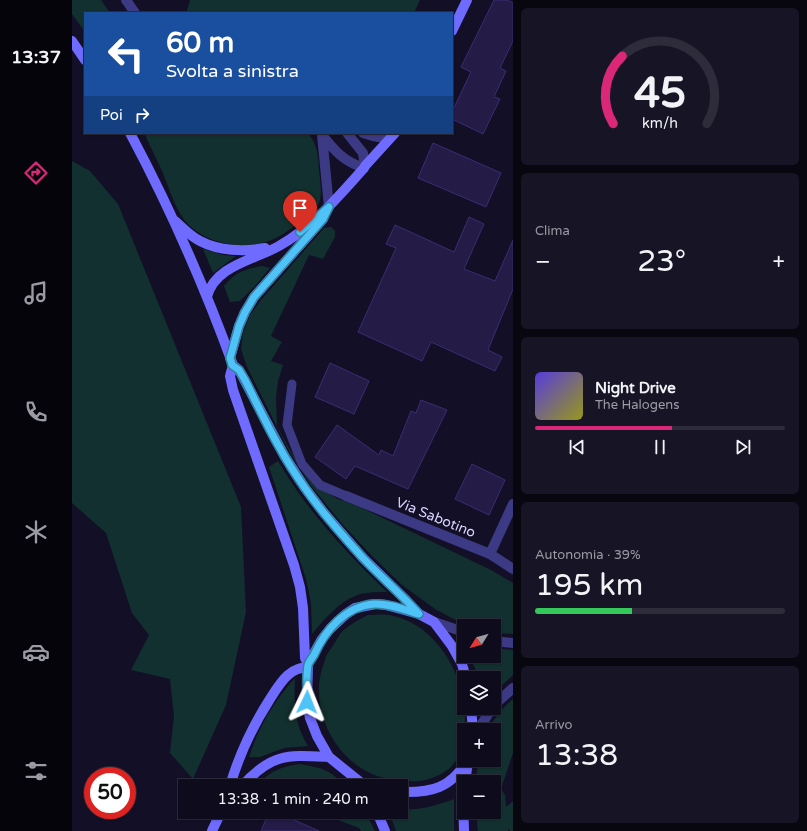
<!DOCTYPE html>
<html lang="it">
<meta charset="utf-8">
<style>
:root{--surface:#0e0b1c;--page:#171425;--text:#f1f3f6;--muted:#9b9ba3;--line:#2e2b3b;--accent:#db2777}
body{margin:0;font-family:"Varela Round",sans-serif;background:var(--page);color:var(--text);height:100vh;display:flex;flex-direction:column;font-size:15px;white-space:nowrap}
*{box-sizing:border-box;margin:0}
p{font-size:13px;color:var(--muted)}
.icon{flex:none;width:22px;height:22px;fill:none;stroke:currentColor;stroke-width:2;stroke-linecap:round;stroke-linejoin:round}
.map{position:relative;flex:1;overflow:hidden}
.details{display:flex;flex-direction:column;gap:8px;padding:8px;background:#08060f;width:294px}
.details>*{flex:none}
.hud{position:absolute;left:12px;top:12px;width:369px;height:122px;border-radius:0px;box-shadow:0 1px 3px #0004,0 0 0 1px var(--line);background:#1a4fa0;color:#fff;overflow:hidden}
.needle{width:26px;rotate:233deg}
.buttons{position:absolute;left:385px;top:619px;display:grid;gap:8px}
.buttons a{display:grid;place-items:center;width:44px;height:44px;border-radius:0px;background:var(--surface);box-shadow:0 1px 3px #0004,0 0 0 1px var(--line);font-size:20px}
.speed{position:absolute;left:12px;top:767px;display:flex;gap:8px;font-size:20px;font-weight:700;text-align:center}
.speed>*{display:grid;place-content:center;width:52px;height:52px;border-radius:50%;background:var(--surface);box-shadow:0 1px 3px #0004,0 0 0 1px var(--line);line-height:1}
.speed .limit{border:6px solid #d22;background:#fff;color:#111}
.pin{position:absolute;display:grid;place-items:center;width:34px;height:34px;color:#fff;margin:-41px -17px;border-radius:50% 50% 50% 0;rotate:-45deg;box-shadow:0 0 4px #0007}
.pin .icon{rotate:45deg}
.me{position:absolute;width:44px;margin:-22px;rotate:2deg;stroke-linejoin:round;filter:drop-shadow(0 0 3px #0008)}
.turn{display:flex;align-items:center;gap:14px;height:84px;padding:0 16px;font-size:18px}
.turn .icon{width:52px;height:52px;stroke-width:2.5}
.turn b{display:block;font-size:28px;line-height:34px}
.then{display:flex;align-items:center;height:38px;padding:0 16px;background:#0003;gap:8px;font-size:15px}
.big{font-size:30px;font-weight:600;line-height:1.1}
.details .card{flex:1;display:flex;flex-direction:column;justify-content:center;gap:6px;min-width:0;padding:0 14px;border-radius:6px;background:var(--page)}
.details .dial{align-items:center;gap:0}
.dial svg{height:104px;overflow:visible;fill:none;stroke:var(--line);stroke-width:7;stroke-linecap:round;text-anchor:middle}
.dial text{fill:var(--text);stroke:none}
.song{display:flex;align-items:center;gap:12px}
.cover{width:48px;height:48px;border-radius:6px;background:linear-gradient(135deg,hsl(250 70% 55%),hsl(60 70% 35%))}
.played{height:4px;border-radius:2px;background:linear-gradient(90deg,var(--accent) 55%,var(--line) 55%)}
.keys{display:flex;justify-content:space-around;direction:ltr}
.heat{display:flex;justify-content:space-between;align-items:center;font-size:22px;direction:ltr}
.charge{height:6px;border-radius:3px;background:linear-gradient(90deg,#34c759 39%,var(--line) 0)}
.trip{position:absolute;left:106px;top:779px;width:230px;height:40px;border-radius:0px;background:var(--surface);box-shadow:0 1px 3px #0004,0 0 0 1px var(--line);font-weight:600;line-height:40px;text-align:center}
main{display:flex;flex:1;min-height:0}
.tabs{display:flex;flex-direction:column;width:72px;justify-content:space-around;align-items:center;background:#06040b;color:var(--muted)}
.tabs .icon{width:28px;height:28px}
.tabs .on{color:var(--accent)}
.tabs b{font-size:18px;color:var(--text)}
.map>svg:first-child{display:block}
</style>
<main>
<nav class="tabs">
<b>13:37</b>
<svg class="icon on" aria-label="directions" viewBox="0 0 24 24"><path d="M12 3l9 9-9 9-9-9zM9 14v-3h6M13 9l2 2-2 2"/></svg>
<svg class="icon" aria-label="music" viewBox="0 0 24 24"><path d="M9 18V5l10-2v13"/><circle cx="6" cy="18" r="3"/><circle cx="16" cy="16" r="3"/></svg>
<svg class="icon" aria-label="phone" viewBox="0 0 24 24"><path d="M5 4h4l2 5-3 2q2 4 5 5l2-3 5 2v4C11 20 4 13 5 4z"/></svg>
<svg class="icon" aria-label="climate" viewBox="0 0 24 24"><path d="M12 3v18M4 7l16 10M4 17L20 7"/></svg>
<svg class="icon" aria-label="car" viewBox="0 0 24 24"><path d="M5 17H2v-5l4-1 3-4h7l3 4 3 1v5h-3M9 17h6M6 11h13"/><circle cx="7" cy="17" r="2"/><circle cx="17" cy="17" r="2"/></svg>
<svg class="icon" aria-label="filters" viewBox="0 0 24 24"><path d="M4 7h16M4 17h16"/><circle cx="9" cy="7" r="2"/><circle cx="15" cy="17" r="2"/></svg>
</nav>
<div class="map">
<svg width="441" height="831" viewBox="0 0 441 831">
<rect width="100%" height="100%" fill="#130f26"/>
<path fill="#12302f" d="M0,0h29l9,13h-25v19l-13,-18z
M118,0h230l-6,13h-228z
M72,133h164c10,13 10,21 11,37 1,9 3,21 1,30 -2,9 -12,14 -18,20 -11,9 -23,18 -36,22 -27,8 -62,1 -81,-21 -11,-14 -16,-34 -23,-50 -6,-13 -12,-25 -18,-38z
M0,161l18,10 28,33 123,303 5,105 -20,93 -33,74 -23,-26 4,-37 -4,-37 -39,-9 18,-35 -17,-22 -26,-80 -34,-30z
M259,227l4,4v6l-12,22 -14,-4 -38,81 11,6 -11,19 12,4 -5,16 -2,17 1,28 14,26 18,27 13,10 14,9 24,9 131,63 22,13v51l-19,-1v-7h-24l-7,-2 -28,-15 -33,-24 -29,-28 -30,-32 -31,-38 -22,-34 -43,-86 -6,-18 2,-16 7,-18 11,-15 63,-72z
M131,249l20,6 13,1 -23,17z
M190,266l8,2 -14,17 -16,16 -10,1 -6,-16c11,-14 21,-17 38,-20z
M206,461c8,13 16,26 25,38 25,34 54,64 84,93 -12,0 -24,0 -34,5 -15,6 -31,25 -41,37l-1,-31 -5,-24 -37,-112z
M296,615c6,0 14,-1 21,0 34,6 58,34 69,65 4,12 8,26 7,38 -1,12 -2,31 -8,41 -8,14 -24,20 -38,22 -21,1 -41,-2 -58,-13 -24,-15 -41,-45 -42,-73 -1,-11 2,-25 6,-35 1,-6 6,-11 9,-16 2,-3 4,-7 6,-10 7,-8 18,-14 28,-19z
M422,648l19,2v25l-19,18v-15h-17l-2,-10 -7,-12h26z
M223,678c-1,27 -1,45 13,68l-24,2 -24,9h-11c9,-29 25,-56 46,-79z
M441,699v54l-12,36 4,6 1,12 7,-6v30h-3l-2,-3v3h-30l-2,-19h18v-30h-19l4,-22h15v-30h-5c5,-12 14,-23 24,-31z
M228,764c21,4 30,5 45,22h-86c8,-15 25,-20 41,-22z
M382,799v32h-58l-7,-19h12v-3c17,2 37,-4 53,-10z
M246,812h47l10,19h-14l-2,-3z"/>
<path fill="#241b47" stroke="#3b2d73" d="M422,0h13l6,3v38l-13,27 6,3 -12,26 6,2 -17,35 -31,-15v-7l19,-40 -10,-5z
M361,143l68,30 -15,34 -68,-29z
M397,217l15,7 -20,45 31,12 18,-41v49l-25,61 14,7 -7,14 -64,-29 -9,19 -64,-29 38,-84 -10,-4 9,-19 59,27z
M258,363l39,18 -15,33 -39,-17z
M349,400l26,10 -39,79 -53,-23 -9,13 -31,-22 22,-32 42,30 2,-5 12,6 18,-45 5,2z
M400,464l33,16 -16,35 -34,-16z
M197,812h7l43,19h-58z"/>
<g fill="none" stroke-linecap="round" stroke-linejoin="round">
<path stroke="#3d3a85" stroke-width="9" d="M220,384l-5,41 15,39 18,21 26,11"/>
<path stroke="#3d3a85" stroke-width="10" d="M54,0l9,13
M291,133c14,4 17,7 30,0
M250,135c13,16 21,26 42,33l1,-2 -2,-13 -16,-20
M250,135l7,72
M274,496l144,58 23,15
M418,554l23,-50
M362,622l30,10
M422,641l19,2
M422,705l19,-17
M406,730l14,-22"/>
<path stroke="#6f6bff" stroke-width="10" d="M380,31l15,-31
M0,41l13,19
M58,133c40,75 74,152 103,232l-3,11 3,14 61,175 6,22 3,21 2,50 3,6
M293,166l30,-33
M103,221c8,7 15,15 25,20 19,10 44,11 65,7
M135,297c7,-31 47,-37 72,-51 34,-19 59,-49 85,-78
M158,358l9,-32 6,-14 9,-15 69,-78
M161,365l6,5 46,87 20,31 19,25 39,45 41,40 15,16 15,8 18,24 10,18 4,14
M399,708l2,22
M393,782l3,-20
M158,786c9,-31 22,-59 40,-87 5,-8 11,-18 18,-24 6,-6 13,-7 20,-8
M170,786c30,-33 45,-31 87,-29
M293,786l-36,-29 -12,-21 -7,-18 -3,-16 1,-38 14,-25 8,-10 16,-15 9,-6 21,-4 10,1 33,9
M329,792c30,1 51,-4 66,-32
M305,812l8,19
M140,831l9,-19
M392,831l-1,-33 1,-9"/>
</g>
<g fill="none" stroke-linecap="round" stroke-linejoin="round">
<defs>
<path id="route" d="M228,232l29,-25 -6,12 -69,78 -9,15 -6,14 -9,32 2,7 7,5 6,10c18,36 36,75 60,108 17,25 38,48 58,70 18,19 38,36 56,56 -14,-4 -30,-11 -45,-10 -28,2 -49,26 -60,51 -2,3 -5,7 -6,10 -2,12 -1,25 -1,37"/>
</defs>
<use href="#route" stroke="#337fa1" stroke-width="10"/>
<use href="#route" stroke="#4fc3f7" stroke-width="7"/>
</g>
<g text-anchor="middle" stroke-width="4" stroke-linejoin="round" paint-order="stroke">
<g font-size="14" fill="#d9d4ff" stroke="#130f26">
<text transform="translate(364 517) rotate(22)" y="5">Via Sabotino</text>
</g>
</g>
</svg>
<div class="buttons">
<a><svg class="needle" viewBox="-14 -14 28 28"><path d="M0-13l5 13h-10z" fill="#e53935"/><path d="M0 13l5-13h-10z" fill="#9b9ba3"/></svg></a>
<a><svg class="icon" aria-label="layers" viewBox="0 0 24 24"><path d="M12 4l9 5-9 5-9-5zM3 14l9 5 9-5"/></svg></a>
<a>+</a>
<a>−</a>
</div>
<div class="speed"><div class="limit">50</div></div>
<div class="pin" style="left:228px;top:232px;background:#d93025"><svg class="icon" aria-label="arrive" viewBox="0 0 24 24"><path d="M6 21V4h12l-3 4 3 4H6"/></svg></div>
<svg class="me" style="left:235px;top:702px" viewBox="-20 -20 40 40"><path d="M0-17L14 15 0 8-14 15z" fill="#4fc3f7" stroke="#fff" stroke-width="4"/></svg>
<div class="trip">13:38 · 1 min · 240 m</div>
<div class="hud">
<div class="turn"><svg class="icon" aria-label="left" viewBox="0 0 24 24"><path d="M17 20v-9H6M10 6l-5 5 5 5"/></svg><div><b>60 m</b>Svolta a sinistra</div></div>
<div class="then">Poi<svg class="icon" aria-label="right" viewBox="0 0 24 24"><path d="M7 20v-9h11M14 6l5 5-5 5"/></svg></div>
</div>
</div>
<section class="details">
<div class="card dial"><svg viewBox="0 0 100 80">
<path d="M14 69A42 42 0 1 1 86 69"/>
<path d="M14 69A42 42 0 0 1 21 17" stroke="#db2777"/>
<text x="50" y="56" font-size="32" font-weight="700">45</text>
<text x="50" y="72" font-size="11">km/h</text>
</svg></div>
<div class="card"><p>Clima</p>
<div class="heat"><a>−</a><b class="big">23°</b><a>+</a></div>
</div>
<div class="card">
<div class="song"><i class="cover"></i><div><b>Night Drive</b><p>The Halogens</p></div></div>
<div class="played"></div>
<div class="keys"><svg class="icon" aria-label="previous" viewBox="0 0 24 24"><path d="M18 5L8 12l10 7zM5 5v14"/></svg><svg class="icon" aria-label="pause" viewBox="0 0 24 24"><path d="M8 5v14M16 5v14"/></svg><svg class="icon" aria-label="next" viewBox="0 0 24 24"><path d="M6 5l10 7-10 7zM19 5v14"/></svg></div>
</div>
<div class="card"><p>Autonomia · 39%</p><b class="big">195 km</b><div class="charge"></div></div>
<div class="card"><p>Arrivo</p><b class="big">13:38</b></div>
</section>
</main>
